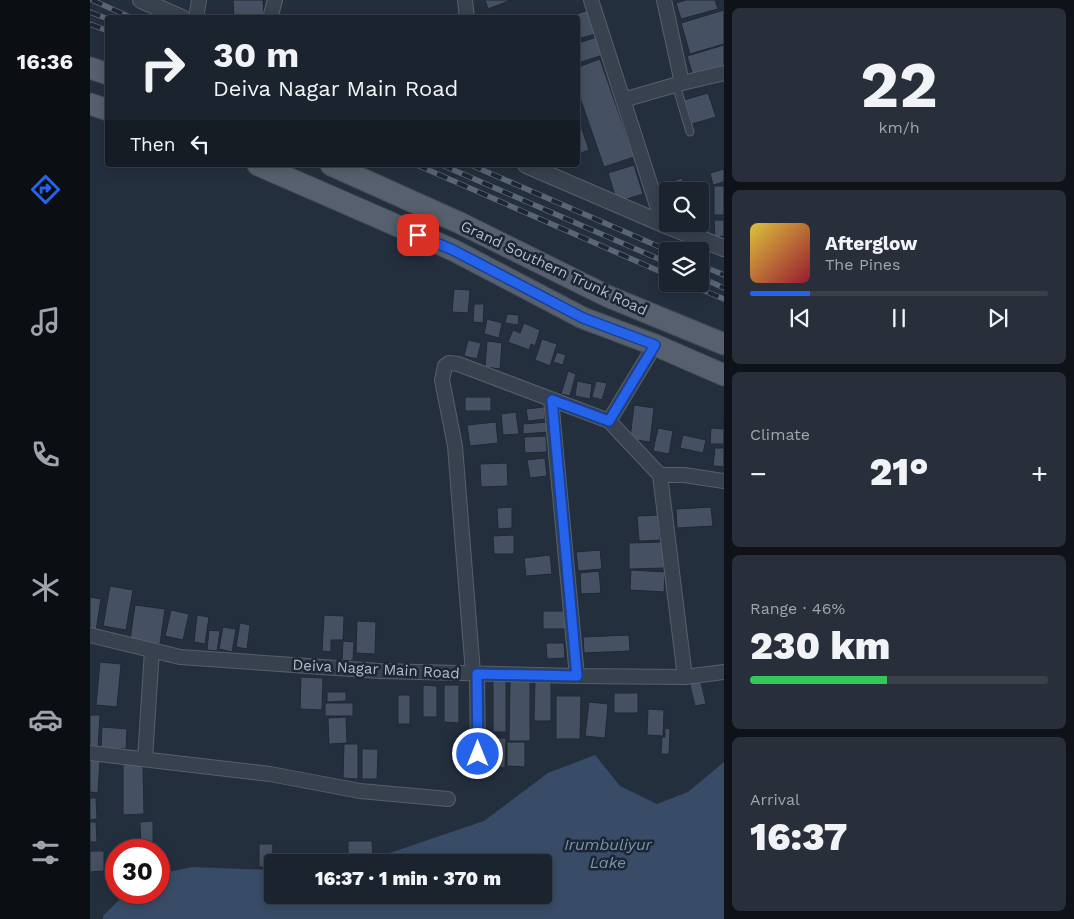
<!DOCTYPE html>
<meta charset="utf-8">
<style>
:root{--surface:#1b232e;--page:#282f3a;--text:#f1f3f6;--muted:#a0a4aa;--line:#39404a;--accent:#2563eb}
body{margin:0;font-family:"Work Sans",sans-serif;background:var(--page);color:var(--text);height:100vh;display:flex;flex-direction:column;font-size:19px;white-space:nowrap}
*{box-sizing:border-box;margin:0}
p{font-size:16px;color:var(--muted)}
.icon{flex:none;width:28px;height:28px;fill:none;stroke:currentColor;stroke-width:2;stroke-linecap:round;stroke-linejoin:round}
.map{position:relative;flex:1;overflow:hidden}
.panel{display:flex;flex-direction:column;gap:8px;padding:8px;background:#0f1319;width:350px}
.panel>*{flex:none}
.top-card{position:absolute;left:15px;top:15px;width:475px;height:152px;border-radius:5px;box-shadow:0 2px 12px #0003,0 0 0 1px var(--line);background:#1b232e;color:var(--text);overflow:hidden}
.buttons{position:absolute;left:569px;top:182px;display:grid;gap:10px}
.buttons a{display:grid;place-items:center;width:50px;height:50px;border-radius:5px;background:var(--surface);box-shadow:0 2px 12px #0003,0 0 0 1px var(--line);font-size:25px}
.speed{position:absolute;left:15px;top:839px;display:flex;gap:10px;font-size:25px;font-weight:700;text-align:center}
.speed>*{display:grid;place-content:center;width:65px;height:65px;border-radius:50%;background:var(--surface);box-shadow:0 2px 12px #0003,0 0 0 1px var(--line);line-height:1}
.speed .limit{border:8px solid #d22;background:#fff;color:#111}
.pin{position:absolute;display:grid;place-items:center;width:42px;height:42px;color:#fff;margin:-21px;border-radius:10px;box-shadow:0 2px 8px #0006}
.me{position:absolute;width:55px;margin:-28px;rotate:0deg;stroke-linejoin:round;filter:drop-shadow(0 0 4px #0008)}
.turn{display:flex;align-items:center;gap:18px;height:105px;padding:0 25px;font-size:22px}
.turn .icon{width:65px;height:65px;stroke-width:2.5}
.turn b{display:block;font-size:35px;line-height:42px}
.then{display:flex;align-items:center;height:48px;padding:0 25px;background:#0003;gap:10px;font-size:19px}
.big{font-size:38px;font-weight:800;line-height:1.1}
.panel .tile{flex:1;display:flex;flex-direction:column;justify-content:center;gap:8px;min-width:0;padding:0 18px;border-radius:8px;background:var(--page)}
.panel .dial{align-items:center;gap:0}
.dial b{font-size:65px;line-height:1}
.song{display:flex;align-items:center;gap:15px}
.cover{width:60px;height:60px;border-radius:8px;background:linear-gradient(135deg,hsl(50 70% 55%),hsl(350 70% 35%))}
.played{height:5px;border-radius:2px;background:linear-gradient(90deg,var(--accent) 20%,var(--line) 20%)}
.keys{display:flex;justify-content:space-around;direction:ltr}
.heat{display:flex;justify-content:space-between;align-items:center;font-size:28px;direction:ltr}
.charge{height:8px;border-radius:4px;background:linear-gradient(90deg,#34c759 46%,var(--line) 0)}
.trip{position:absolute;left:174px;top:854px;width:288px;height:50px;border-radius:5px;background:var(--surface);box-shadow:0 2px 12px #0003,0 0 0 1px var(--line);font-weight:800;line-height:50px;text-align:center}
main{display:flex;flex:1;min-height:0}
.menu{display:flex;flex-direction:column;width:90px;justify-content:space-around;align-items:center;background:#0b0e12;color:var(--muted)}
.menu .icon{width:35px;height:35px}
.menu .on{color:var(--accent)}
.menu b{font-size:22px;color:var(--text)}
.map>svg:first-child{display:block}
</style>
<main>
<nav class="menu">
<b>16:36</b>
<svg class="icon on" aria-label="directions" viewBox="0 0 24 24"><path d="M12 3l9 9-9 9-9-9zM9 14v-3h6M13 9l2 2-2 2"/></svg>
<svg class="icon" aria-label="music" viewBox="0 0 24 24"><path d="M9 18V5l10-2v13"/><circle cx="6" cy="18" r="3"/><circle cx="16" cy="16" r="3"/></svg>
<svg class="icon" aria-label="phone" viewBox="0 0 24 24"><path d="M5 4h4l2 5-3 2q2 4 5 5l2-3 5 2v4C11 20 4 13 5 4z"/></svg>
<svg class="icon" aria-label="climate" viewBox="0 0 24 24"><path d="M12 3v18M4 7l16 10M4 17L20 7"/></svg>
<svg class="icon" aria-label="car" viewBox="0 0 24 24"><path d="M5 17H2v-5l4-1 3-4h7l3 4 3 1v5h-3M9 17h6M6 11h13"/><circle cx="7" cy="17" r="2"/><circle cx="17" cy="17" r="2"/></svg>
<svg class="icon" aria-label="filters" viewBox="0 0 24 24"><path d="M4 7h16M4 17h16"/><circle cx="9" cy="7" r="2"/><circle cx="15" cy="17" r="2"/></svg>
</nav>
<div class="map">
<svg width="634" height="919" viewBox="0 0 634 919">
<rect width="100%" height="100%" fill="#242f3e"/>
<path fill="#394c67" d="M505,755l25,31 37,18 31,-12 36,-30v157h-621v-3l23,-23 33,-1v-18l33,-7 80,3v25h270v-33h-179l121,-41 64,-48z"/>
<path fill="#455162" stroke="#1f2835" d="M143,0h30l1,18h-30z
M395,0h26l-23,9z
M596,0h29l3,9 -37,10 -5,-16z
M501,9l8,24 -21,6v-21h-12z
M634,10v34l-34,10 -9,-31z
M507,37l6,18 -25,8v-20z
M634,45v25l-30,9 -7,-23z
M510,59l34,98 -30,10 -26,-75v-25z
M618,93l8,24 -24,7 -8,-24z
M488,117l11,33 -11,4z
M544,165l9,29 -26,8 -9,-29z
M634,169v13l-11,3 -3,-12z
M592,178l4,13h-18v15l-7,-21z
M624,186h10v29h-10z
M624,220h10v16l-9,1z
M364,289l16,1 -2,23 -16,-1z
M384,304h10l-1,19 -10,-1z
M417,314l12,1 -1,10 -13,-2z
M397,319l15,4 -3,15 -15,-4z
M434,323l16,7 -5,16 -4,-2 -2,6 -21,-8 5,-12 7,3z
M452,339l15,5 -7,22 -15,-6z
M378,340l13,3 -4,16 -13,-3z
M397,341l15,2 -2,26 -15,-2z
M467,352l9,3 -3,10 -10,-3z
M478,371l8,3 -6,22 -9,-2z
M487,381l15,3 -2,15 -15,-3z
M506,381l11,2 -5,17 -10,-3z
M375,397h26v14h-26z
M544,405l20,3 -4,34 -20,-3z
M454,407l1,12 -17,2 -2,-12z
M426,412l3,22 -16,1 -2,-21z
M634,420v24h-14l1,-16 12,1z
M406,422l2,21 -28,3 -3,-21z
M458,422v10l-25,2v-10z
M568,428l15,3 -4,23 -16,-3z
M593,435l23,5 -3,13 -23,-5z
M456,436l1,16 -22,1 -1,-16z
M625,448h9v19l-11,-1z
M455,458l2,18 -17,2 -3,-18z
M417,463l1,23 -27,1 -1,-23z
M422,507v21l-14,1 -1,-21z
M621,507l2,19 -36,2 -1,-19z
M568,515l2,25 -21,1 -2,-25z
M424,535v19h-20l-1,-18z
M574,542v26l-35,1v-26z
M510,550l2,19 -24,2 -2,-19z
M460,555l2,19 -26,2 -2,-18z
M541,570l34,2 -1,20 -34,-2z
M509,571l2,22 -20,1 -1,-21z
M20,586l23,4 -7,40 -23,-4z
M0,597l11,2 -5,32 -6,-1z
M45,605l30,4 -5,35 -30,-4z
M81,610l18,4 -6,26 -18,-4z
M453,611h28l-1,18h-27z
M107,615l12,2 -4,27 -11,-2z
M234,615l20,1 -1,24h-12v12l-9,-1z
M267,621l19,1 -1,32 -19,-1z
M150,623l10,2 -3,24 -11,-2z
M133,627l13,2 -4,23 -13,-3z
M119,630l11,1 -3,20 -10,-1z
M539,635l1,16 -46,2 -1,-16z
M253,641l11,1 -1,19 -11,-1z
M456,643h18l1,15 -18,1z
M10,662l21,2 -4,43 -21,-2z
M211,677l22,1 -1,32 -22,-1z
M610,678l6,26 -11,2 -6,-25z
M403,679h13v53h-13z
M420,680h20v61h-21z
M445,682h16v39h-17z
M333,685l14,1v31h-14z
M354,685h15v38l-15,-1z
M237,692h19v9l-19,1z
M524,693h24v20h-24z
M308,695h12v29h-12z
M466,696h25l-1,43h-24z
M499,702l19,2 -3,34 -20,-2z
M235,703h28v13h-28z
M558,709l16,1 -1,26 -16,-1z
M0,715h10l-2,33h-8z
M256,717l1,26 -18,1 -1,-26z
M12,727l25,2 -1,20 -25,-1z
M575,728l5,1 -1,25h-8l1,-17h3z
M402,738h14l-1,30 -14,-1z
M417,742h18v25l-18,-1z
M254,744h14v35l-15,-1z
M272,749h16l-1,30h-15z
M0,758l10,1 -2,34 -8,-1z
M33,763h20l1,51 -21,1z
M0,798h6l1,21 -7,1z
M63,821v29h-12l-1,-28z
M0,822h6l1,20h-7z
M258,841h24l1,17h-25z
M169,844h14l-1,23h-13z
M0,851h14v20l-14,1z"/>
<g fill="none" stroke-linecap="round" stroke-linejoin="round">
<defs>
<path id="service" d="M586,85l14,47"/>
<path id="minor" d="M375,0l2,18
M501,0l72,224
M106,18l3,-18
M180,18l5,-18
M592,83l42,-10
M533,100l59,-17 -18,-83
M565,345l-46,76 51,54 25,202
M461,399l26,277
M570,475h24l40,6
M0,635l90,22 199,14 198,5 108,1 39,-5
M383,673l-18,-227 -13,-66 3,-14 4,-3 9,1 151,57
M387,673l1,81
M0,753l180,21 90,17 88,8
M55,759l7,-109"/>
<path id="tertiary" d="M51,0l41,18
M436,165l137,59 61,24"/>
<path id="primary" d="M0,68l18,6
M0,104l18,6
M168,165l195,85 130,68 72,27 69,30
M241,165l129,58 147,73 117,48"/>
</defs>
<use href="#service" stroke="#565f6c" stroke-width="9"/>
<use href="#minor" stroke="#565f6c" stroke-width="16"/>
<use href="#tertiary" stroke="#565f6c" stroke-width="18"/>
<use href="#primary" stroke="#414a57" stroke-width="23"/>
<use href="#service" stroke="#38414e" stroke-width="7"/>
<use href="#minor" stroke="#38414e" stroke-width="14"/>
<use href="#tertiary" stroke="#38414e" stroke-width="16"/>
<use href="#primary" stroke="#56606e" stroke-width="21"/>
<defs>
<path id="rail" d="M2,0l40,18
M0,12l18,7
M0,24l18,7
M327,165l251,110
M352,165l226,98
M381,165l198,86
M610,265l24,10
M610,277l24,11
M598,284l36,15"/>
</defs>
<use href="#rail" stroke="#5a6575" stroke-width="5.5"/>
<use href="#rail" stroke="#1d2633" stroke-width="4" stroke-dasharray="11" stroke-linecap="butt"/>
</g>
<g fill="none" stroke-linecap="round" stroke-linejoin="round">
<defs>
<path id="route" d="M328,235l35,15 130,68 72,27 -46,76 -57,-21 25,276 -100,-2 1,80"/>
</defs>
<use href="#route" stroke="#184099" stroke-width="12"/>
<use href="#route" stroke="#2563eb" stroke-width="9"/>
</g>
<g text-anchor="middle" stroke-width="5" stroke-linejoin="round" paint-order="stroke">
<g font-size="15" fill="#b4bcc9" stroke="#1d2633">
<text transform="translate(464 268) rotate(25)" y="5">Grand Southern Trunk Road</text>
<text transform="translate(286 669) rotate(3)" y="5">Deiva Nagar Main Road</text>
</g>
<g font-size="16" font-style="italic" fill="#7c92b1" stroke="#1d2633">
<text x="518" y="850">Irumbuliyur<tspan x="518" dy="18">Lake</tspan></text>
</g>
</g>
</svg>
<div class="buttons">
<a><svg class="icon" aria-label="search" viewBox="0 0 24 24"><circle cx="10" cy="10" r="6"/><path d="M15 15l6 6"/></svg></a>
<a><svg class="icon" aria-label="layers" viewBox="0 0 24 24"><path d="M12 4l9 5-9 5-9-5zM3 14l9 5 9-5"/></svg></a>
</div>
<div class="speed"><div class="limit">30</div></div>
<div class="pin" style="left:328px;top:235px;background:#d93025"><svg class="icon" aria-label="arrive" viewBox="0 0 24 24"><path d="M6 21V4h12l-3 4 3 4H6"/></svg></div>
<svg class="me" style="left:388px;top:754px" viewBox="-20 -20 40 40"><circle r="17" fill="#2563eb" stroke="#fff" stroke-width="3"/><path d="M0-11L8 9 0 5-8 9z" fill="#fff"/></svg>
<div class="trip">16:37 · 1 min · 370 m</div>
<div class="top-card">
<div class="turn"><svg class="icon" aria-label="right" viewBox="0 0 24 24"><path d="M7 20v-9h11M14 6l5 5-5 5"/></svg><div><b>30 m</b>Deiva Nagar Main Road</div></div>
<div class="then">Then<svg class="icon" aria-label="left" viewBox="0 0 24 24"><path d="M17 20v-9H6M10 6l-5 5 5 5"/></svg></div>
</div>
</div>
<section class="panel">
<div class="tile dial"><b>22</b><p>km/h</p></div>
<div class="tile">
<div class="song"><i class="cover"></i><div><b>Afterglow</b><p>The Pines</p></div></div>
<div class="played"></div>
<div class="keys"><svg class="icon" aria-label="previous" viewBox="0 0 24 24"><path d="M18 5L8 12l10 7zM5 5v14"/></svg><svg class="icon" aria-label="pause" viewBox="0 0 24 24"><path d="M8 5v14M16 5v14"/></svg><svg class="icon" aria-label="next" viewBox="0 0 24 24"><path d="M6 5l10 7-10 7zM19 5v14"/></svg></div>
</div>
<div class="tile"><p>Climate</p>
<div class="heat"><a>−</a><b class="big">21°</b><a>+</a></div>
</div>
<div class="tile"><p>Range · 46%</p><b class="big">230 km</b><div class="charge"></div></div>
<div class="tile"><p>Arrival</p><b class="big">16:37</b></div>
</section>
</main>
